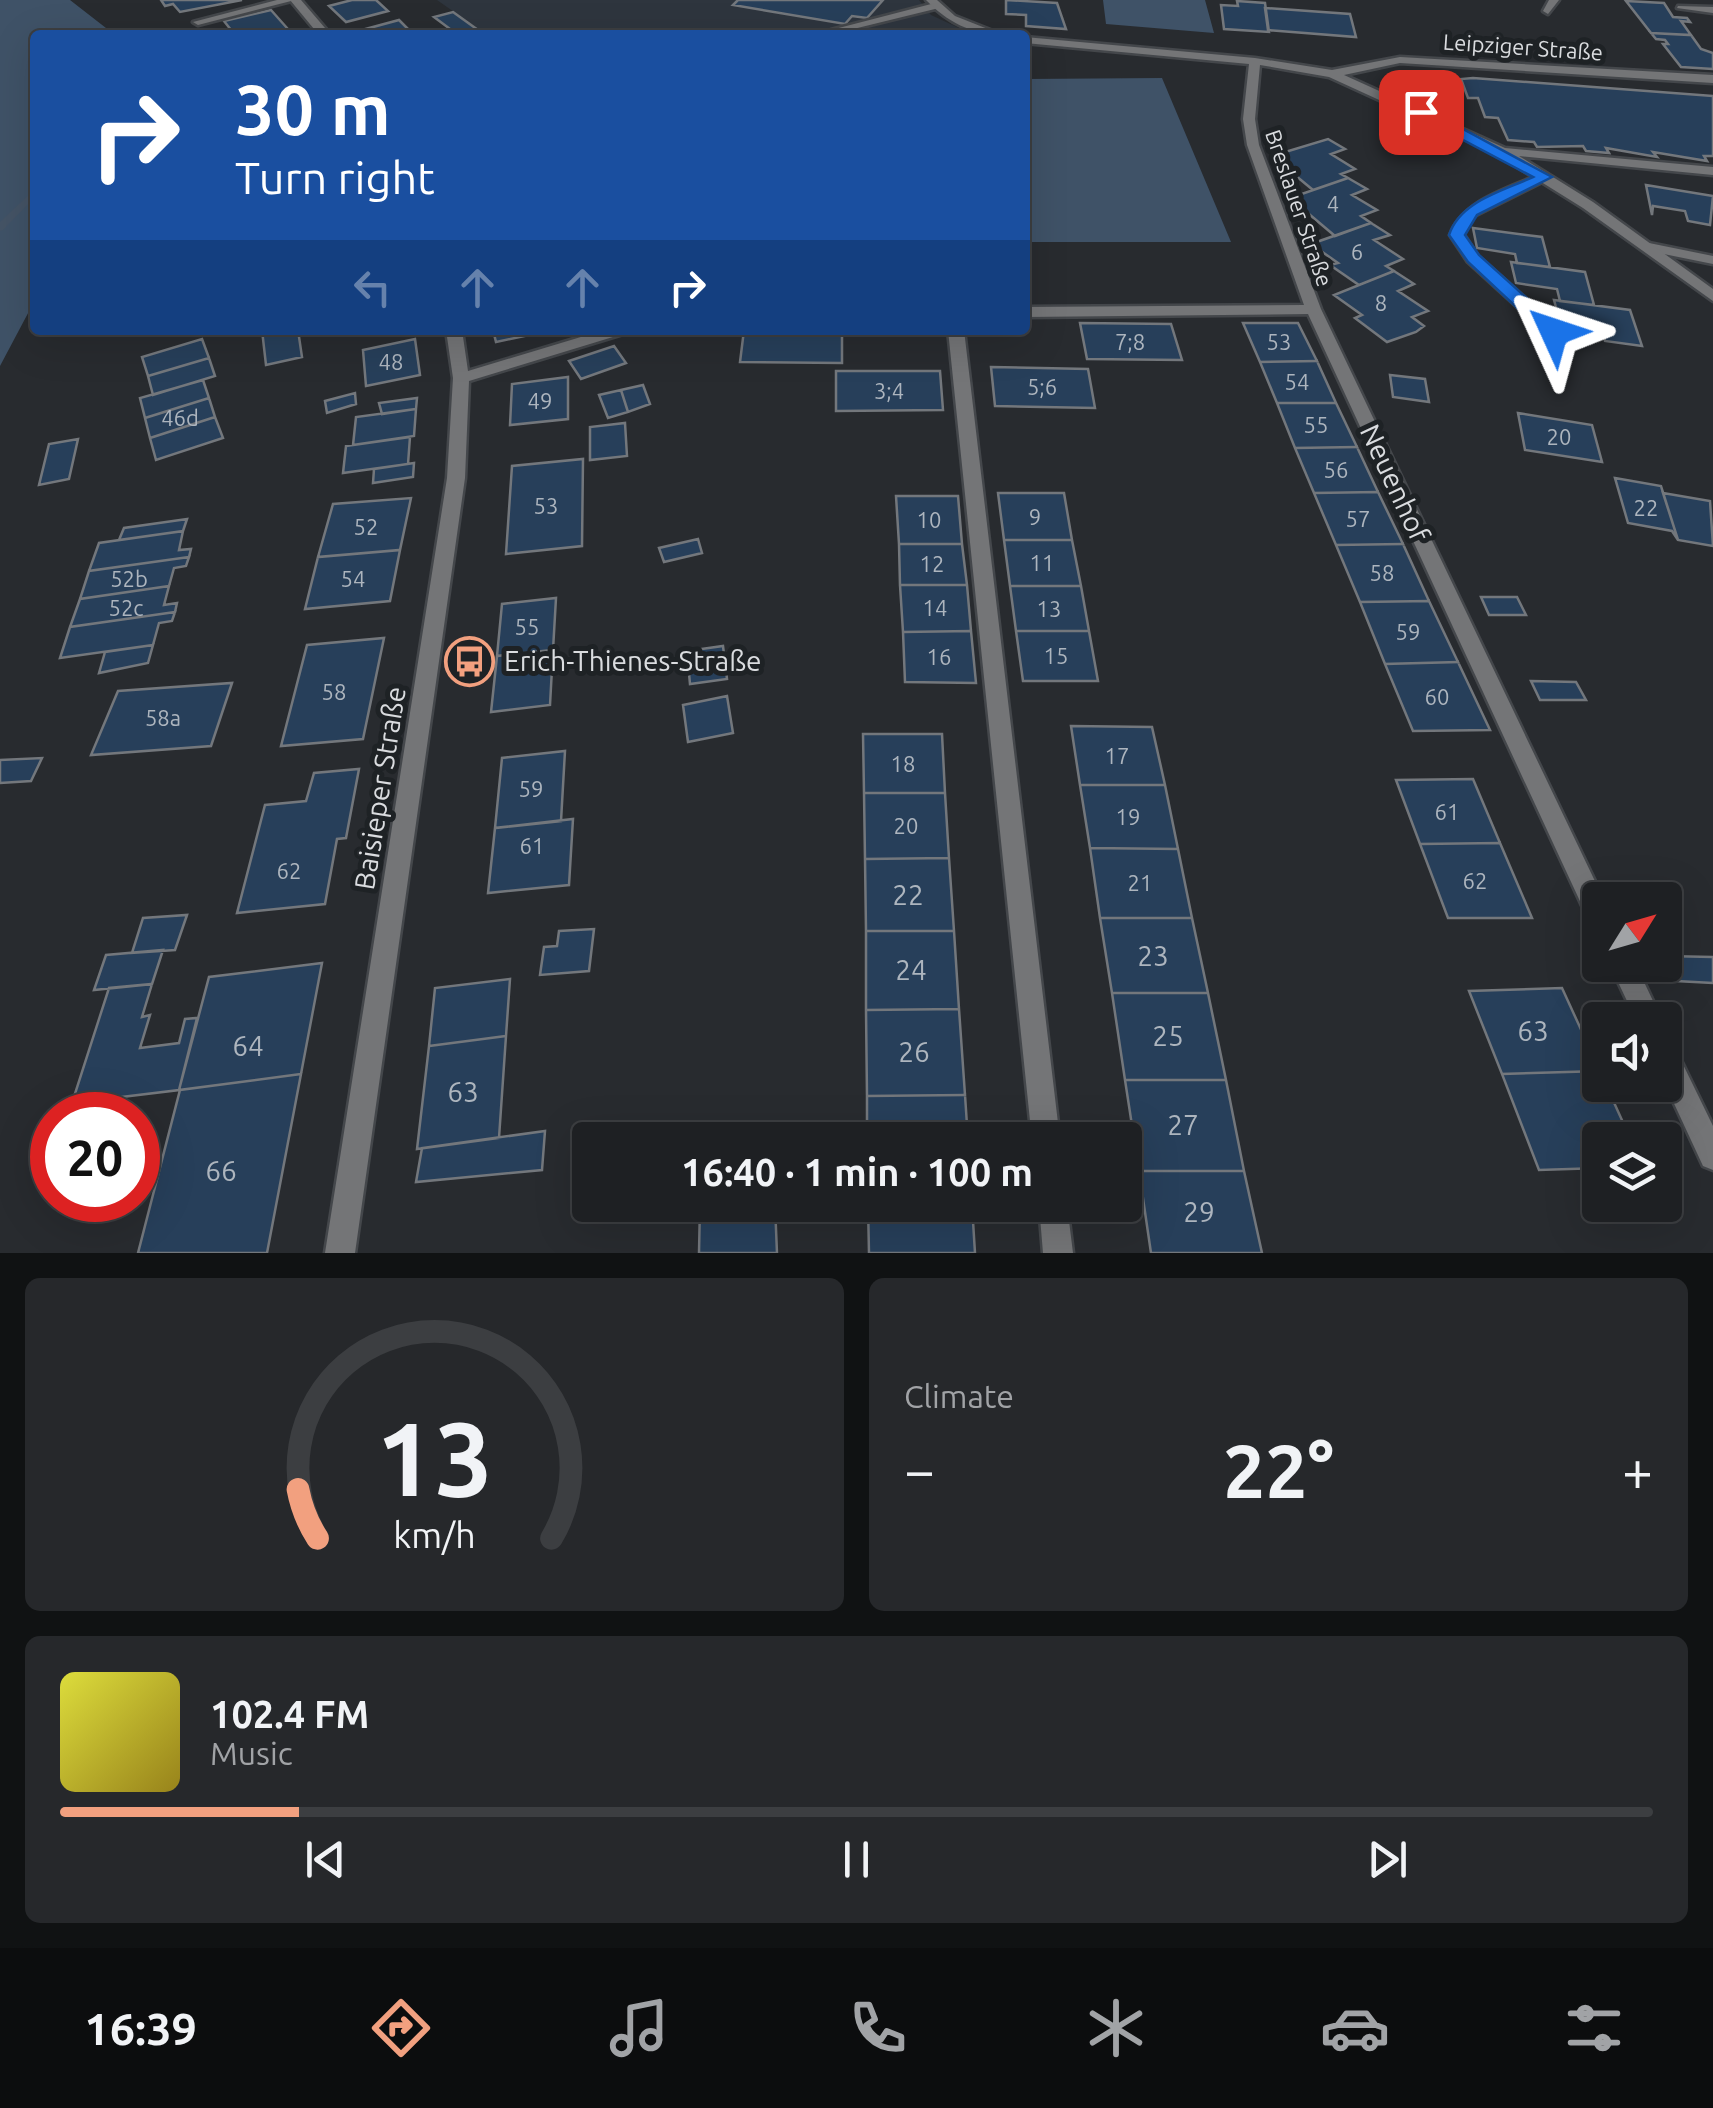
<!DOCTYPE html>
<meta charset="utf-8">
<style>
:root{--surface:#1e2023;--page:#26282b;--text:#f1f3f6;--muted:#a1a3a6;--line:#3c3e41;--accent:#f2a07f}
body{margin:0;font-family:Ubuntu,sans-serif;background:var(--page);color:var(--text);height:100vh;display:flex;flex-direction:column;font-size:38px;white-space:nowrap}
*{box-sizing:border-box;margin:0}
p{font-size:32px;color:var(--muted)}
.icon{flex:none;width:55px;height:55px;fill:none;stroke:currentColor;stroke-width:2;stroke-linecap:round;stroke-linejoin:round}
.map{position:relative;height:1253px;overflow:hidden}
.details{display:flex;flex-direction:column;gap:25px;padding:25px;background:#101213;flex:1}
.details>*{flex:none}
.hud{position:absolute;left:30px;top:30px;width:1000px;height:305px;border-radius:10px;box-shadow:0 10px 40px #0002,0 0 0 2px var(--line);background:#1a4fa0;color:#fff;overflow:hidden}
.needle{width:65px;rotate:53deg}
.controls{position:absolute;left:1582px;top:882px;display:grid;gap:20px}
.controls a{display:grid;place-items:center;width:100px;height:100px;border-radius:10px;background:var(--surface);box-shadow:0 10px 40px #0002,0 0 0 2px var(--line);font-size:50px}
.speed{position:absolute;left:30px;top:1092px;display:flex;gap:20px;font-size:50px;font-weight:700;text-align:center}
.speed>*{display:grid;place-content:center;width:130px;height:130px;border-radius:50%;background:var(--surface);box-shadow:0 10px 40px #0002,0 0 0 2px var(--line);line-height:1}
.speed .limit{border:15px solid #d22;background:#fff;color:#111}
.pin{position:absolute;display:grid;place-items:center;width:85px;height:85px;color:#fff;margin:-42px;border-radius:20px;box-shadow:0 5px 15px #0006}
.me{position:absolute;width:110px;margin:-55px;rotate:312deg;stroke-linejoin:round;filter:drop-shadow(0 0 8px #0008)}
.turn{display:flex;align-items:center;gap:35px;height:210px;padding:0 40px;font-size:45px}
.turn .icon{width:130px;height:130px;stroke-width:2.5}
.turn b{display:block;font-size:70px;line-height:85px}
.lanes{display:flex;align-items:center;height:95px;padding:0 40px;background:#0003;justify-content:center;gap:50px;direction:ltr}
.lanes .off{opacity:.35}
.big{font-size:75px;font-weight:700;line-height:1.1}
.details .card{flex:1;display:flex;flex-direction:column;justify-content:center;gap:15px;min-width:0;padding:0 35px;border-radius:15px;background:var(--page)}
.details .dial{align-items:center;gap:0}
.dial svg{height:260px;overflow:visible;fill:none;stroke:var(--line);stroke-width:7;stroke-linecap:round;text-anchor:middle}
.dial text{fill:var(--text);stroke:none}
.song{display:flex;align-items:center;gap:30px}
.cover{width:120px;height:120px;border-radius:15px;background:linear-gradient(135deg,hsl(60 70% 55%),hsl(50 70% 35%))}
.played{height:10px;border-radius:5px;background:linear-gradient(90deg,var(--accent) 15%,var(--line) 15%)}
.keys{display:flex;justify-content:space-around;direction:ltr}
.heat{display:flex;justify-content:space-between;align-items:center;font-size:55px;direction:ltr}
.details .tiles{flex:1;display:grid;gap:25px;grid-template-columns:1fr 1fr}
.card:last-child{grid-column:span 2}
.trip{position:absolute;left:572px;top:1122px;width:570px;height:100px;border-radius:10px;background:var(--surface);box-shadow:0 10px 40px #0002,0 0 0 2px var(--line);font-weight:700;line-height:100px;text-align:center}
.tab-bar{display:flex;height:160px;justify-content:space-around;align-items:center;background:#0c0d0e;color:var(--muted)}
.tab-bar .icon{width:70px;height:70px}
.tab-bar .on{color:var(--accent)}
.tab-bar b{font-size:45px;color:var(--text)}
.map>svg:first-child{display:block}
</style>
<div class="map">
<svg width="1713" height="1253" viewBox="0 0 1713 1253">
<rect width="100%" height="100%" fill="#282b2f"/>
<path fill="#2e353e" d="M437,0h482l12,15 43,20h-487z"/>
<path fill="#3f5267" d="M0,0h70l45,35h-80v265l-35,66z
M1103,0h102l9,33 -108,-9z
M1162,78l69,164h-206v-163z"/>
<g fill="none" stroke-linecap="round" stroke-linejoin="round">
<path fill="#445365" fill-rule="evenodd" d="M35,189v8l-32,33 -3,1v-9z"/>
</g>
<path fill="#273f5a" stroke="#73777c" stroke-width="2.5" d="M161,0h81l-62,12 -7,-8 -8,2z
M352,0h24l12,11 -42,11 -17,-16z
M738,0h145l-16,18 -15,-2 -7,8 -112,-19z
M1006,0l51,3 9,26 -40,-3v-11l-20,-1z
M1237,1l28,2 4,29 -45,-3 -3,-24 17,1z
M1626,1l38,2 9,14 14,1 3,4 -9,-1 10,14 -40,-2z
M1265,8l85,6 6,23 -88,-7z
M271,10l16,18 -52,7 -11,-14z
M453,12l25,18 -20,5 -24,-18z
M399,20l15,15h-47l-5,-5z
M1651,33l40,2 10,14 12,4v16l-32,-2 -18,-23h5l-3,-4 -9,-1z
M1473,78l240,18v60h-9l3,5 -54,-9 4,5 -51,-9 3,5 -23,-2 -3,-5 -46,1 -3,-5 -26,-2 -10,-22 -13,-1 -7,-19h-10l-7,-19z
M1328,139l17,10 -14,5 24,15 -14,5 7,4 -35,12 -41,-34z
M1348,178l19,11 -15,6 25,15 -16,6 10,7 -36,13 -45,-38z
M1646,185l67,11 -3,29 -22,-4 -3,-10 -32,-5 -1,9z
M1371,223l19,12 -16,5 29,19 -17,7 8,5 -35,14 -29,-20 8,-2 -27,-19z
M1473,228l69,9 8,30 -33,-4 -2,-9 -38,-6z
M1511,262l74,10 9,33 -34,-4 -3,-12 -41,-6z
M1394,271l20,13 -16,7 30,20 -16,6 12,9 -8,6 -29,10 -32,-24 7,-3 -28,-20z
M1554,300l76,10 12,36 -37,-5 -3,-13 -42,-6z
M1080,323l91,1 11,36 -95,-1z
M1243,323h55l19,38 -57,1z
M262,330h36l4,27 -36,8z
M493,330h60l-57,12z
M744,330h98v33l-102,-1z
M202,339l7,19 -61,18 -6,-19z
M415,339l5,36 -54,11 -3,-36z
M614,346l12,17 -45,16 -12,-18z
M209,358l6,18 -62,19 -5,-19z
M1317,361l19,42h-59l-17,-41z
M991,367l97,2 7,39 -100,-2z
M836,371h104l3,39 -107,1z
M1390,375l35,4 4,23 -36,-5z
M568,377v42l-58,6 2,-41z
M203,380l6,18 -64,20 -5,-20z
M643,385l7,19 -22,8 -7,-22z
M621,390l7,22 -20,6 -9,-23z
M355,393l1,11 -29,9 -2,-12z
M209,398l6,19 -65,21 -5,-20z
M417,398l-1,11 -34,5 -3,-11z
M1277,403h59l21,44 -62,1z
M416,409l-2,27 -61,9 3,-28z
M1518,413l74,12 10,37 -77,-12z
M215,417l8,21 -67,22 -6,-22z
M625,423l2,33 -37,4v-33z
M410,437l-2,27 -65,9 3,-27z
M78,439l-9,40 -30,6 10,-41z
M1357,447l21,45 -64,1 -19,-45z
M583,459l-1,87 -76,8 6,-88z
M414,463l-1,14 -40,6 1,-14z
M1615,478l46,8 17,54 -6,-9 -44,-8z
M1378,492l25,52 -67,1 -22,-52z
M998,493h66l8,47h-68z
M1663,493l47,8 3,45 -35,-6z
M896,496h62l4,48h-63z
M411,498l-11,52 -82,7 15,-53z
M187,519l-4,12 -64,9 5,-12z
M183,531l-4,19 12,-1 -2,8 -100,14 10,-28z
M698,539l4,14 -38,9 -5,-14z
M1004,540h68l9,46h-71z
M899,544h63l5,41h-67z
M1403,544l26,57 -69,1 -24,-57z
M400,550l-10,51 -85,8 13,-52z
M189,557l-3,9 -12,2 -5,18 -89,13 9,-28z
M900,585h67l4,46 -68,1z
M169,586l-5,19 13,-2 -2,9 -105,15 10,-28z
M1010,586h71l8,45h-73z
M1481,597h36l9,18h-37z
M556,598l-3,52 -56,6 5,-52z
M1429,601l29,61 -73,2 -25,-62z
M175,612l-3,9 -13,2 -6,22 -93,13 10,-31z
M971,631l5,52 -71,-1 -2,-50z
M1016,631h73l9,50h-75z
M384,638l-21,101 -82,7 26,-101z
M153,645l-5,18 -49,10 6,-21z
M723,646l4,33 -37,5 -3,-33z
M553,650l-3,55 -59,7 6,-56z
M1458,662l32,68 -77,1 -28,-67z
M1531,681l45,1 10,18h-46z
M232,683l-21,63 -120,9 27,-64z
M727,696l6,37 -45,9 -5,-37z
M1071,726l81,1 13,58h-85z
M863,734h79l3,59h-81z
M565,751l-4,70 -66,7 7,-70z
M42,758l-11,23 -31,2v-23z
M359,769l-13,69 -9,1 -12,65 -88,9 28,-108 41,-4 8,-28z
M1473,779l27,64 -80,1 -24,-64z
M1080,785h85l13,64 -88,-1z
M864,793h81l4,65 -84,1z
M573,819l-4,66 -81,8 7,-65z
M1500,843l32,75h-84l-28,-74z
M1090,848l88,1 14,69h-92z
M949,858l5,73h-88l-1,-72z
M187,915l-12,35 -43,3 11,-35z
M1100,918h92l16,75h-96z
M594,929l-5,42 -49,4 4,-28 13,-1 2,-15z
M866,931h88l5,78 -93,1z
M163,950l-11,34 -58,6 12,-35z
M1665,956l48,1v26l-37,-2z
M322,963l-21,111 -122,16 30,-113z
M510,979l-4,57 -77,10 6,-58z
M152,984l-10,33 8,-2 -10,33 39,-5 6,-24 12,-1 -18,72 -107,13 37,-115z
M1562,988l38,83 -98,3 -33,-83z
M1112,993h96l18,87h-101z
M959,1009l6,86 -98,1 -1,-86z
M506,1036l-7,102 -82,11 12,-103z
M1600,1071v14h6l25,55h-31v28l-61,2 -37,-96z
M301,1074l-34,179h-129l42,-163z
M1125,1080h101l18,91h-105z
M965,1095l3,45h-101v-44z
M545,1131l-3,39 -126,12 6,-34z
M1139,1171h105l18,82h-111z
M700,1205h75l2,48h-78z
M868,1205h104l3,48h-106z"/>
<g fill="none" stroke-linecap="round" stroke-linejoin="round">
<defs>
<path id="service" d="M277,0h18l-97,25 -5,-3z
M1549,0h10l-11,14 -5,-3z
M935,3l4,1v4l-102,25 -6,-3z
M1540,174l12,3 -76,38 -8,7 -4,13 14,21 82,73 2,3 -8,5 -6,-2 -80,-73 -18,-27c13,-35 58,-46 90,-61z
M1649,243l64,13v8l-69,-14 -2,-3z"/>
<path id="minor" d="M290,0h11l30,35h-12z
M926,0h11l18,16 48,19c-31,0 -57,-14 -77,-35z
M1678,6l35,1v6l-36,-5z
M1025,37l230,21 77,12 68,-13 313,18v8l-313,-20 -56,12 161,73 208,19v8l-194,-19 74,46 120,87v12l-130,-93 -88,-55 -166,-76 -69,-12 -5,54 4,26 62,164 283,591h-4v29l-9,-4 -283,-611 -283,3v-10l279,-2 -57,-160 -4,-26 6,-55 -224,-21z
M446,330h16l6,41 136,-41h25l-3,3 -157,48 -4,97 -110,775h-30l122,-775 6,-100z
M948,330h16l96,810h-28z
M1610,965h26l26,55h-26z
M1665,1042l9,4 39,80v44l-10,-4 -38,-82z
M1039,1205h28l6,48h-30z"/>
</defs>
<use href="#service" stroke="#44474b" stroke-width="5"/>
<use href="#minor" stroke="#44474b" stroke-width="5"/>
<use href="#service" fill="#747577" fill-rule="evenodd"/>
<use href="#minor" fill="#747577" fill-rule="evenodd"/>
</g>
<path fill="#1a73e8" stroke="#114b97" stroke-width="2.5" d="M1416,109h10l126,68 -75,38 -12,20 14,20 81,73v8h-13l-79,-74 -19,-27c11,-34 54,-44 84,-58l-117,-62z"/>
<defs>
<symbol id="bus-ring" viewBox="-11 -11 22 22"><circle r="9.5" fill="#1e2225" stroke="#f2a07f" stroke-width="1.5"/><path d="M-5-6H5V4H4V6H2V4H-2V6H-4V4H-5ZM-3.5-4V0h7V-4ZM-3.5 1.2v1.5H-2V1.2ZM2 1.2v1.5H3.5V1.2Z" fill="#f2a07f"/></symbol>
</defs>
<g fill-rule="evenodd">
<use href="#bus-ring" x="442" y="634" width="55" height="55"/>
</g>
<g text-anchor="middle" stroke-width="10" stroke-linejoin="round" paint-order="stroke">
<g font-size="22" fill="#dadcdf" stroke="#1e2225">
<text transform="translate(1523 47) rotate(4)" y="8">Leipziger Straße</text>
<text transform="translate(1299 208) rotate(71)" y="8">Breslauer Straße</text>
</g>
<g font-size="22" fill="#adb5be">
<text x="1333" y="212">4</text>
<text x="1357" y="260">6</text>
<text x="1381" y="311">8</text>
<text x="1130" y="350">7;8</text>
<text x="1279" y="350">53</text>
<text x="391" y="370">48</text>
<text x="1297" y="390">54</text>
<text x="1042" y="395">5;6</text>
<text x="889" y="399">3;4</text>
<text x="540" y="409">49</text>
<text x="180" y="426">46d</text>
<text x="1316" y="433">55</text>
<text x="1559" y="445">20</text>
<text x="1336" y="478">56</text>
<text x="546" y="514">53</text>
<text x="1646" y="516">22</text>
<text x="1035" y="525">9</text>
<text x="1358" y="527">57</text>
<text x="929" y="528">10</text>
<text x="366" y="535">52</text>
<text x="1042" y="571">11</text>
<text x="932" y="572">12</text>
<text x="1382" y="581">58</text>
<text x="129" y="587">52b</text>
<text x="353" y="587">54</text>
<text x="126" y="616">52c</text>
<text x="935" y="616">14</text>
<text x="1049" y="617">13</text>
<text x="527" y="635">55</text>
<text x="1408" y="640">59</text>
<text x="1056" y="664">15</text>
<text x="939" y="665">16</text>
<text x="334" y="700">58</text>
<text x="1437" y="705">60</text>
<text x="163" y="726">58a</text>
<text x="1117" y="764">17</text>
<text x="903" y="772">18</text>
<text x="531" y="797">59</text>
<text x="1447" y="820">61</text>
<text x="1128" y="825">19</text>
<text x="906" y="834">20</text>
<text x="532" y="854">61</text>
<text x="289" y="879">62</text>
<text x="1475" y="889">62</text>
<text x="1140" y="891">21</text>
</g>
<g font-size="28" fill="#dadcdf" stroke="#1e2225">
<text transform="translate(1395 483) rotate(65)" y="10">Neuenhof</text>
<text transform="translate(380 788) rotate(-81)" y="10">Baisieper Straße</text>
</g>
<g font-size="28" fill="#dadcdf" stroke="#1e2225" text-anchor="start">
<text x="504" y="671">Erich-Thienes-Straße</text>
</g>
<g font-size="28" fill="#adb5be">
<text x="908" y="905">22</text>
<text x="1153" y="966">23</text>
<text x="911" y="980">24</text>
<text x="1533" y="1041">63</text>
<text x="1168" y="1046">25</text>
<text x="248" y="1056">64</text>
<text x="914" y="1062">26</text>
<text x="463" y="1102">63</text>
<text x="1183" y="1135">27</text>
<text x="221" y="1181">66</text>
<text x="1199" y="1222">29</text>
</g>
</g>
</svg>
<div class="controls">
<a><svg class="needle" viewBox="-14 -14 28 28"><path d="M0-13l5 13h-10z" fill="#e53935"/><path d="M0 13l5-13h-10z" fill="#a1a3a6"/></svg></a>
<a><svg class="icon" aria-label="sound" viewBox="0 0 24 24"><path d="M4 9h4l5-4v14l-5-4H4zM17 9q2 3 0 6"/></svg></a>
<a><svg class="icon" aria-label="layers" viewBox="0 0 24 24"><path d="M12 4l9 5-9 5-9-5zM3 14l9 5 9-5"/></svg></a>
</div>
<div class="speed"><div class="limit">20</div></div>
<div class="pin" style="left:1421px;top:112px;background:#d93025"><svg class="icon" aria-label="arrive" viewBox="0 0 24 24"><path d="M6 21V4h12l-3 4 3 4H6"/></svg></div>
<svg class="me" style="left:1554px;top:332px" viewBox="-20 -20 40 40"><path d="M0-17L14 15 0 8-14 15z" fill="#1a73e8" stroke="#fff" stroke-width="4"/></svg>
<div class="trip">16:40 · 1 min · 100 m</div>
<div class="hud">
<div class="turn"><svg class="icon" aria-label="right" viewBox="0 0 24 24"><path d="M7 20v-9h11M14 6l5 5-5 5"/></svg><div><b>30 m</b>Turn right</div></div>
<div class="lanes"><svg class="icon off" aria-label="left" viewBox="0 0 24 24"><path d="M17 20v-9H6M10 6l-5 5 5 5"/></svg><svg class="icon off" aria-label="ahead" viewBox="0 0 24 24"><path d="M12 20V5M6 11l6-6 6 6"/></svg><svg class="icon off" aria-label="ahead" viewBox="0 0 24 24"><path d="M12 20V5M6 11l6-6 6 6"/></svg><svg class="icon" aria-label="right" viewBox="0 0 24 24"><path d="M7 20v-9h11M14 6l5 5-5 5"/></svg></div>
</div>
</div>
<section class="details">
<div class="tiles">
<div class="card dial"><svg viewBox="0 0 100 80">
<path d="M14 69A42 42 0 1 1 86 69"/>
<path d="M14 69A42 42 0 0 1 8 54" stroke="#f2a07f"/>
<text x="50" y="56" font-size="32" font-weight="700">13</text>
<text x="50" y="72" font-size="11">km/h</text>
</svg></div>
<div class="card"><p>Climate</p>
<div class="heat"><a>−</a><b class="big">22°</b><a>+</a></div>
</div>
<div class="card">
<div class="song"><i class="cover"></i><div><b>102.4 FM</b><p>Music</p></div></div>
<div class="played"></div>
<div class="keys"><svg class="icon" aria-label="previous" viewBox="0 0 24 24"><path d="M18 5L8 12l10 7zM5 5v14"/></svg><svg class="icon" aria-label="pause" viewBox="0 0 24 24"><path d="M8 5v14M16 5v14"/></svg><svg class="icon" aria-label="next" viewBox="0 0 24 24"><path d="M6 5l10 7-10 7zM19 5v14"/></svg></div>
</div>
</div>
</section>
<nav class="tab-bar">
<b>16:39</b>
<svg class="icon on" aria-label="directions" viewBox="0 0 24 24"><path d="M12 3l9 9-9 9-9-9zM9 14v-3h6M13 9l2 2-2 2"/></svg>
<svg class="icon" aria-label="music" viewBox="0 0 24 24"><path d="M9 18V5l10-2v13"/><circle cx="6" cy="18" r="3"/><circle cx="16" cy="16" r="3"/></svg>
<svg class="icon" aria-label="phone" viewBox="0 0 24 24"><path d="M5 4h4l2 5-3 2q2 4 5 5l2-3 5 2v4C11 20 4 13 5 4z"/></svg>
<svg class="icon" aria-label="climate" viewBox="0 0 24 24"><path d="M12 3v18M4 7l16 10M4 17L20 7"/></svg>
<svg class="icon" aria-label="car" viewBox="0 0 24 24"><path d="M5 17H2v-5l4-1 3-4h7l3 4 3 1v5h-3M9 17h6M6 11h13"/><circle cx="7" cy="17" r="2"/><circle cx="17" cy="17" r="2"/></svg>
<svg class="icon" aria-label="filters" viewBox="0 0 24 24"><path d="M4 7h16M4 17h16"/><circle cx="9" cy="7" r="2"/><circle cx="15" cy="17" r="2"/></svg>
</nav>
